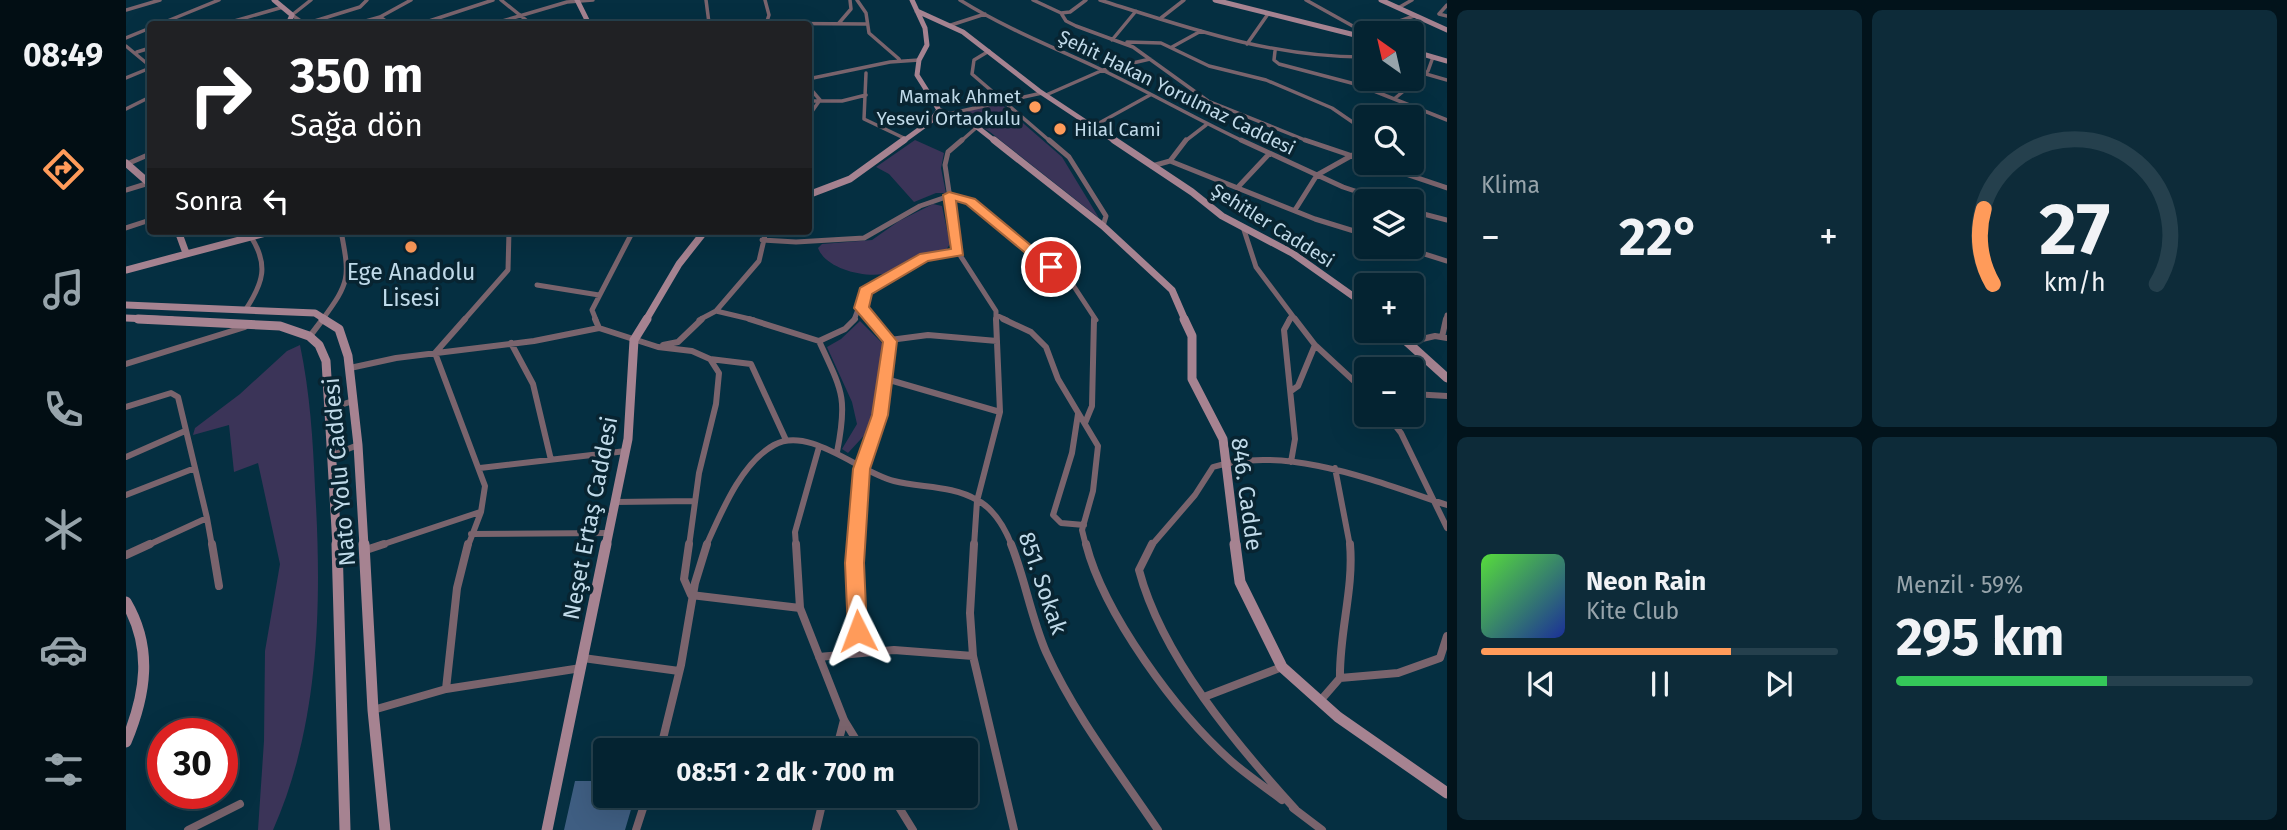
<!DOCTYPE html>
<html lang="tr">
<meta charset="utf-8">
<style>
:root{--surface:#042331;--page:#0d2b39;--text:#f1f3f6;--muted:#97a4ab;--line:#25404d;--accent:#ff9b5a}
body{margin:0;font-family:"Fira Sans",sans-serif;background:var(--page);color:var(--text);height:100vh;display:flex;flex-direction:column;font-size:26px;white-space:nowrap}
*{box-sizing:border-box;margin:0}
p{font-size:23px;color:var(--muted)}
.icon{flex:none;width:38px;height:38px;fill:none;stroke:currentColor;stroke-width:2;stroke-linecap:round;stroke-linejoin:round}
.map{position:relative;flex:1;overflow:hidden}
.drawer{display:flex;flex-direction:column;gap:10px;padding:10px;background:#02131b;width:840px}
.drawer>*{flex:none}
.top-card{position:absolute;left:21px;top:21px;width:665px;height:214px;border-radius:7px;box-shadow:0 7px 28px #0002,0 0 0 2px var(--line);background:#202124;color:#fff;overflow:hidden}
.needle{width:46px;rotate:326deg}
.buttons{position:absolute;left:1228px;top:21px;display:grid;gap:14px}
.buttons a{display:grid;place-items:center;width:70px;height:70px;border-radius:7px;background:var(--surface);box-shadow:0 7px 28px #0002,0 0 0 2px var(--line);font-size:35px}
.speed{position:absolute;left:21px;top:718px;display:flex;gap:14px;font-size:35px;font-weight:700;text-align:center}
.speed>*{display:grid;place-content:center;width:91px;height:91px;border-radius:50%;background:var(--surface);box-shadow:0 7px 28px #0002,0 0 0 2px var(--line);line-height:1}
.speed .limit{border:10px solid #d22;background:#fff;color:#111}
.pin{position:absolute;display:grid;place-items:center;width:60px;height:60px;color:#fff;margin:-30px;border:4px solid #fff;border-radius:50%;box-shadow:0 2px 7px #0007}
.me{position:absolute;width:77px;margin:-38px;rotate:357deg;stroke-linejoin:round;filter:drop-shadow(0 0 5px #0008)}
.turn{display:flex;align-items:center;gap:24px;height:147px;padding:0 28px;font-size:32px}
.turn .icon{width:91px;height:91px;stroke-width:2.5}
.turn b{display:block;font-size:49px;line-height:60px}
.then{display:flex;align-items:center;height:66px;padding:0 28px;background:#0003;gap:14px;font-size:26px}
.big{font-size:52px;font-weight:700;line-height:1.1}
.drawer .tile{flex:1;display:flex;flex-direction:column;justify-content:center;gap:10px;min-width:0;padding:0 24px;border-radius:10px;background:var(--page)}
.drawer .dial{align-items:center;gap:0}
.dial svg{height:182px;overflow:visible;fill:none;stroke:var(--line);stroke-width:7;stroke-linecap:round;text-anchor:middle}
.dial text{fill:var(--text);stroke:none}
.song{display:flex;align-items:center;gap:21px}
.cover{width:84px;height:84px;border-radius:10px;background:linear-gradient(135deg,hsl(110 70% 55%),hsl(230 70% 35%))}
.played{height:7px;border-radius:4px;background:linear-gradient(90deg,var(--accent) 70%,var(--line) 70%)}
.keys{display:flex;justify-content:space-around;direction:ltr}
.heat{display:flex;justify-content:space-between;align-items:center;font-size:38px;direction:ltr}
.charge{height:10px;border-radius:5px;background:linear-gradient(90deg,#34c759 59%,var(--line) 0)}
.drawer .tiles{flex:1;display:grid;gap:10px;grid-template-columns:repeat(2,1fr)}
.trip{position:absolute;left:467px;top:738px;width:385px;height:70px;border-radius:7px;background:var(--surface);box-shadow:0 7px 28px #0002,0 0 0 2px var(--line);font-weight:700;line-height:70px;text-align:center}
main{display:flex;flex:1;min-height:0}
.tabs{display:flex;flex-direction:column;width:126px;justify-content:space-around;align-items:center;background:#020e14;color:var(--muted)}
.tabs .icon{width:49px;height:49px}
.tabs .selected{color:var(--accent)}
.tabs b{font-size:32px;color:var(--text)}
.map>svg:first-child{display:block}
</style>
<main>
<nav class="tabs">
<b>08:49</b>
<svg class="icon selected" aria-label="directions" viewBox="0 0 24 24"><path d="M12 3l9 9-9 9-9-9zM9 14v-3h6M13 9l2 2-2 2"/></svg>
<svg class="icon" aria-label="music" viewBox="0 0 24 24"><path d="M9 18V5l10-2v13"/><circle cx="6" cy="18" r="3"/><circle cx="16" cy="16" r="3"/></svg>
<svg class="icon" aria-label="phone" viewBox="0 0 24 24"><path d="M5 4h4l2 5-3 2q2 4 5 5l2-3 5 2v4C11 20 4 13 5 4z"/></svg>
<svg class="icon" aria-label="climate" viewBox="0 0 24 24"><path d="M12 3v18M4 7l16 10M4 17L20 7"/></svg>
<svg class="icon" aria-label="car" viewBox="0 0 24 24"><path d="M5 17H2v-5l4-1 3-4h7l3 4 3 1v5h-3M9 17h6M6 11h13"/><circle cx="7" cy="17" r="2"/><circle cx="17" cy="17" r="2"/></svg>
<svg class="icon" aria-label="filters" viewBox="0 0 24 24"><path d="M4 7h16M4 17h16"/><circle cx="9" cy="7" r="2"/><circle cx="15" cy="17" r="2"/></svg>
</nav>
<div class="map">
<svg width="1321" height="830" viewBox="0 0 1321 830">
<rect width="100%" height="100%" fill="#052f41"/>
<path fill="#3b3458" d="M874,103l62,54 37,61 -109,-86 -31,-19z
M789,140l29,13 -3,15 5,25h-10l-22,9 -25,-28 -13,-7z
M807,204l9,2 8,38 -4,6c-26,2 -33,15 -55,22 -21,8 -65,-2 -73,-24l4,-4 50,-4 27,-19z
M734,321l24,24v9l-12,73 -24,26 -6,-4 15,-25 -5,-22 -25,-55 14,-8z
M174,345c10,48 13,95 15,143 7,114 5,236 -42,342h-15l6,-89 1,-90 15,-87 -22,-101 -24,9 -5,-47 -36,10 2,-7 45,-34 47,-43z"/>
<path fill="#3f5e82" d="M449,781h31v15h29l-10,34h-61z"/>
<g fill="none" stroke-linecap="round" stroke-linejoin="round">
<path stroke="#7a646d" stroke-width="3.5" d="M375,0l30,24
M580,0l3,23
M639,0l4,15 -3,9
M731,0l9,13 3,20 30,26
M834,0c45,28 93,47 140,69 49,23 96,50 145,73
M907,0l28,13 5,8 10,5 57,21 75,54 102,41
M974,0c88,28 173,58 267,57
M1180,0l61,34
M1321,5l-8,9 8,2
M1272,8l14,-8
M0,10l34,-10
M935,13l9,-1 16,-12
M254,17l10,7
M1035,18l23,-18
M582,23l158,1
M713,23l12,-14 -1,-9
M34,24l59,-24
M98,24l59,-17
M179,24l55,-17 7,-7
M179,24l-13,-9 19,-15
M229,24l25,-7 31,-17
M294,24l73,-24
M366,24l75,-22 26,-2
M494,24l89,-3
M825,25l34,-11
M1239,33l49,-17
M0,38l24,-10
M986,40l24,-29
M1001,42l34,1 48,23 57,14 66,28 35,24
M1121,44l21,-30
M0,46l24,20
M1046,47l29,-16
M863,51l-15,9 -2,14 79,68
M1149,51l-1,9 5,4 80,21 88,35
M11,52l13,-4
M1286,70l35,10
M740,73l-2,46 42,20
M0,78l24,-10
M682,79l82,-17 29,-2
M682,86l12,14 -12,17
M920,95l57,-25 47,-11
M1268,99l34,-28 5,-14
M682,101h34l24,-6
M0,109l24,-12
M822,114l94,-21
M966,127l58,-32
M834,142l17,-15
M1058,142l22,-17"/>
<path stroke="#7a646d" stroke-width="5" d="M836,140l-14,12 -3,13 13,87 38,59v9
M923,140l20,17 37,59 -3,10
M1115,140l102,47 42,14
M1179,140l142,48
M1044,161l16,-21
M1,164l23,-10
M1026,166l18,-5 145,58 52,16
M1113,186l30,-32
M0,190l23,-7
M1169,210l22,-35 50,-28
M1286,211l35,9
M0,228l24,-8
M1118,230l12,37 36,48 -3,5
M636,240l34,2 68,-4 56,-32 29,-10 21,5 101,81 25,38
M1276,247l45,14
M411,285l62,10
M735,308l11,12
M120,309c17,-26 23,-44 5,-72
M590,311l38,9
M870,315l11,5
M1166,315l4,5
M196,320c28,-38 28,-42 19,-89
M338,320l44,-50 1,-39
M470,320l-4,-10 41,-79
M573,320l17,-9 43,-50 7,-30
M728,320l11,-29 60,-34 33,-5
M1320,320l1,-5"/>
<path stroke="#7a646d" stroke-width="6" d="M339,319l-30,34 50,133 -4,26 -13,34
M469,319l4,9
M623,319l70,22c23,50 29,56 18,111
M745,319l19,21
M877,319l28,13 15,15 12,32 40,67 -5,45 -11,39 4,16
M1164,319l-6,11 11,109 -4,23
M1169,319l20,26 52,48
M184,336l13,-17
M1316,337l4,-18
M764,340l38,-5 69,6
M693,341l26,-12 10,-10
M1283,342l26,-6 12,2
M385,343l22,41 18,76
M537,345l15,-3 24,-23
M584,359l41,5 35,76
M0,364l119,-37
M224,368l46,-10 138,-17 65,-13 59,19 34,4 18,8 9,14 -3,31 -17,69 -10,73
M760,379l114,33
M1165,391l7,-5 17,-41
M1286,394l35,2
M0,407l45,-14 7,4 29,121 -61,28
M202,409l25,-8
M952,414l-6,39 -19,62 8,8 23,2
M1261,415l14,18 46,95
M959,423l7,-17 2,-87
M204,456l28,-11
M0,457l59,-26
M354,468l146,-17
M1209,468l15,78
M0,495l69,-27
M489,502l80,-1
M81,518l5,28
M345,534l138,-1
M252,546l102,-34
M580,546c15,-33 35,-83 68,-101 35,-20 86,28 120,36 27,7 58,4 83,19 17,9 28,28 35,46
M670,546l-1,-14 24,-85
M729,546l6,-77 19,-54 10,-75
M848,546l3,-45 23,-89 -4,-93
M1025,546l44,-51 18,-28c73,-23 165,15 234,38"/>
<path stroke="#7a646d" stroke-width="8" d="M86,544l7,42
M342,544l-11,44 -11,101 135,-21
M563,544l-5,35 7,16 109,13
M670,544l4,64 44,112 19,31
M729,544l4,109
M848,544l-4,69 3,43 41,174
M885,544c14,35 20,73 35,108 29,64 73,120 112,178
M960,544c18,70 90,168 145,217 16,14 34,26 51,39
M1026,544l-13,26c23,87 97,174 157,240
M240,550l18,-6
M0,555l24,-11
M693,657l75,-7 79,6
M457,658l96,13
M1214,678c-1,-45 14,-89 10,-134
M1078,697l78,-30
M1194,701l20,-23 58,-5 42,-15 7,-22
M247,710l73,-21
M534,751l21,-86 14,-82 12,-39
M710,751l8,-31
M766,796l21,34
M1167,808l29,22
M62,830l52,-26
M510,830l11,-34
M690,830l8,-34"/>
<path stroke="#a68391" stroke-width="5" d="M148,0l18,15 -4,9
M451,0l12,24
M1089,0l152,38
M1255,0l66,30
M791,11l46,21 76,59 77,51
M1286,51l35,10
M813,110l38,17 19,15
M776,142l29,-21 8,-11 -22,-35 2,-15 8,-15 -2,-17 -13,-28"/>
<path stroke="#a68391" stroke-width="7" d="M868,140l109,86 69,64 13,30
M988,140l78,52 30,24 70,37 75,53
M0,163l24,21
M682,195l42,-16 54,-39
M52,231l8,22
M0,270l147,-39
M0,305l189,8 11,7
M0,318l46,2
M520,320l33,-56 26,-33"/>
<path stroke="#a68391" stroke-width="9" d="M12,319l142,7 29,10 10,9 7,16 11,185
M197,319l16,10 9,27 10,89 6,101
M1058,319l8,17v43l31,60 13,107
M1269,331l52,47
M480,546l22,-107 6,-99 13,-21"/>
<path stroke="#a68391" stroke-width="11" d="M211,544l8,286
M238,544l9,166 12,120
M1109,544l5,38 42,85 56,50 109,76
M0,602c27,46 20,92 0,140
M421,830l59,-286"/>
</g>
<path fill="#ff9b5a" stroke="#a6653a" stroke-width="2" d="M823,192l26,7 82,68 -6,4 -5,-1 -80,-66 -10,-3 7,54 -35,6 -56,33 -3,13 28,34 -9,74 -18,54 -6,94 3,68 -3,6 -6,3 -7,-3 -3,-6 -3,-68 8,-94 19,-54 11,-73 -29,-34 6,-20 60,-34 31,-5 -8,-54z"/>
<g fill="#ff9b5a" stroke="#082431" stroke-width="2.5">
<circle cx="909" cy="107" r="7"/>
<circle cx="934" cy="129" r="7"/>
<circle cx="285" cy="247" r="7"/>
</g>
<g text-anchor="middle" stroke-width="7" stroke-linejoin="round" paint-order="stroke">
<g font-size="19" fill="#c0dae9" stroke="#082431">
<text transform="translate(1051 92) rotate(26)" y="7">Şehit Hakan Yorulmaz Caddesi</text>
<text transform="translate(1147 225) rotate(32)" y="7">Şehitler Caddesi</text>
</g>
<g font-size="19" fill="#c0dae9" stroke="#082431" text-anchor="end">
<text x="895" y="103">Mamak Ahmet<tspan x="895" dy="22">Yesevi Ortaokulu</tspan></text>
<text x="948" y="136" text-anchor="start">Hilal Cami</text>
</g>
<g font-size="23" fill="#c0dae9" stroke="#082431">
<text x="285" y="280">Ege Anadolu<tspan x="285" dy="26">Lisesi</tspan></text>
</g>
<g font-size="23" fill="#c0dae9" stroke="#082431">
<text transform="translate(213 472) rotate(-95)" y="8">Nato Yolu Caddesi</text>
<text transform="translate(1121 494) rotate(82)" y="8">846. Cadde</text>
<text transform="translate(464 518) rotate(-79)" y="8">Neşet Ertaş Caddesi</text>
<text transform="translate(917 583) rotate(71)" y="8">851. Sokak</text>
</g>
</g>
</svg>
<div class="buttons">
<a><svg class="needle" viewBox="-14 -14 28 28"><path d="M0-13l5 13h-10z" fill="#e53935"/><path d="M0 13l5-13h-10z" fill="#97a4ab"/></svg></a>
<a><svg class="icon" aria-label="search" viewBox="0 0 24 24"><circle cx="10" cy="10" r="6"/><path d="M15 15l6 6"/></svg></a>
<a><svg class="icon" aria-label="layers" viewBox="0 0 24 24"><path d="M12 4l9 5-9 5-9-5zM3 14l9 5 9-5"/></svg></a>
<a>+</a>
<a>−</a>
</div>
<div class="speed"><div class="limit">30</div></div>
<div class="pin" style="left:925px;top:267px;background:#d93025"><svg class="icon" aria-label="arrive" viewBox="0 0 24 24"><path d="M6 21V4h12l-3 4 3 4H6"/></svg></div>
<svg class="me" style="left:732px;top:631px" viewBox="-20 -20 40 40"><path d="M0-17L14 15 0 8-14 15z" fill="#ff9b5a" stroke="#fff" stroke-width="4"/></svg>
<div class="trip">08:51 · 2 dk · 700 m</div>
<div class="top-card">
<div class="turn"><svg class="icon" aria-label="right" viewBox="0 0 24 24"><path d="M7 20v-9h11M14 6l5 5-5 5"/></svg><div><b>350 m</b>Sağa dön</div></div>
<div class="then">Sonra<svg class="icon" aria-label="left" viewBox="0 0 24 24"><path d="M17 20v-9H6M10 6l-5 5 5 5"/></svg></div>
</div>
</div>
<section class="drawer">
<div class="tiles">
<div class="tile"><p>Klima</p>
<div class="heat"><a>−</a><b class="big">22°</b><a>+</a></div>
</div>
<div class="tile dial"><svg viewBox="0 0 100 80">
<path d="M14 69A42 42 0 1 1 86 69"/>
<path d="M14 69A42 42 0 0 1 10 36" stroke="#ff9b5a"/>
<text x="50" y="56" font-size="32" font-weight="700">27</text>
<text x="50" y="72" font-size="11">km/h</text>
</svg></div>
<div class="tile">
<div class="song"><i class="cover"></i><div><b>Neon Rain</b><p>Kite Club</p></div></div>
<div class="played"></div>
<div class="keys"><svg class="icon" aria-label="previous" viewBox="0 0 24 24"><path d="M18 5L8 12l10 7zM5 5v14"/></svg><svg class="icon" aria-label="pause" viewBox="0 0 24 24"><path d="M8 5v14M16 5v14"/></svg><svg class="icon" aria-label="next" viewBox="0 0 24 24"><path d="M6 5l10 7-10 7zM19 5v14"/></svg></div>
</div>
<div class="tile"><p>Menzil · 59%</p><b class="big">295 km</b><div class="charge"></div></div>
</div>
</section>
</main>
